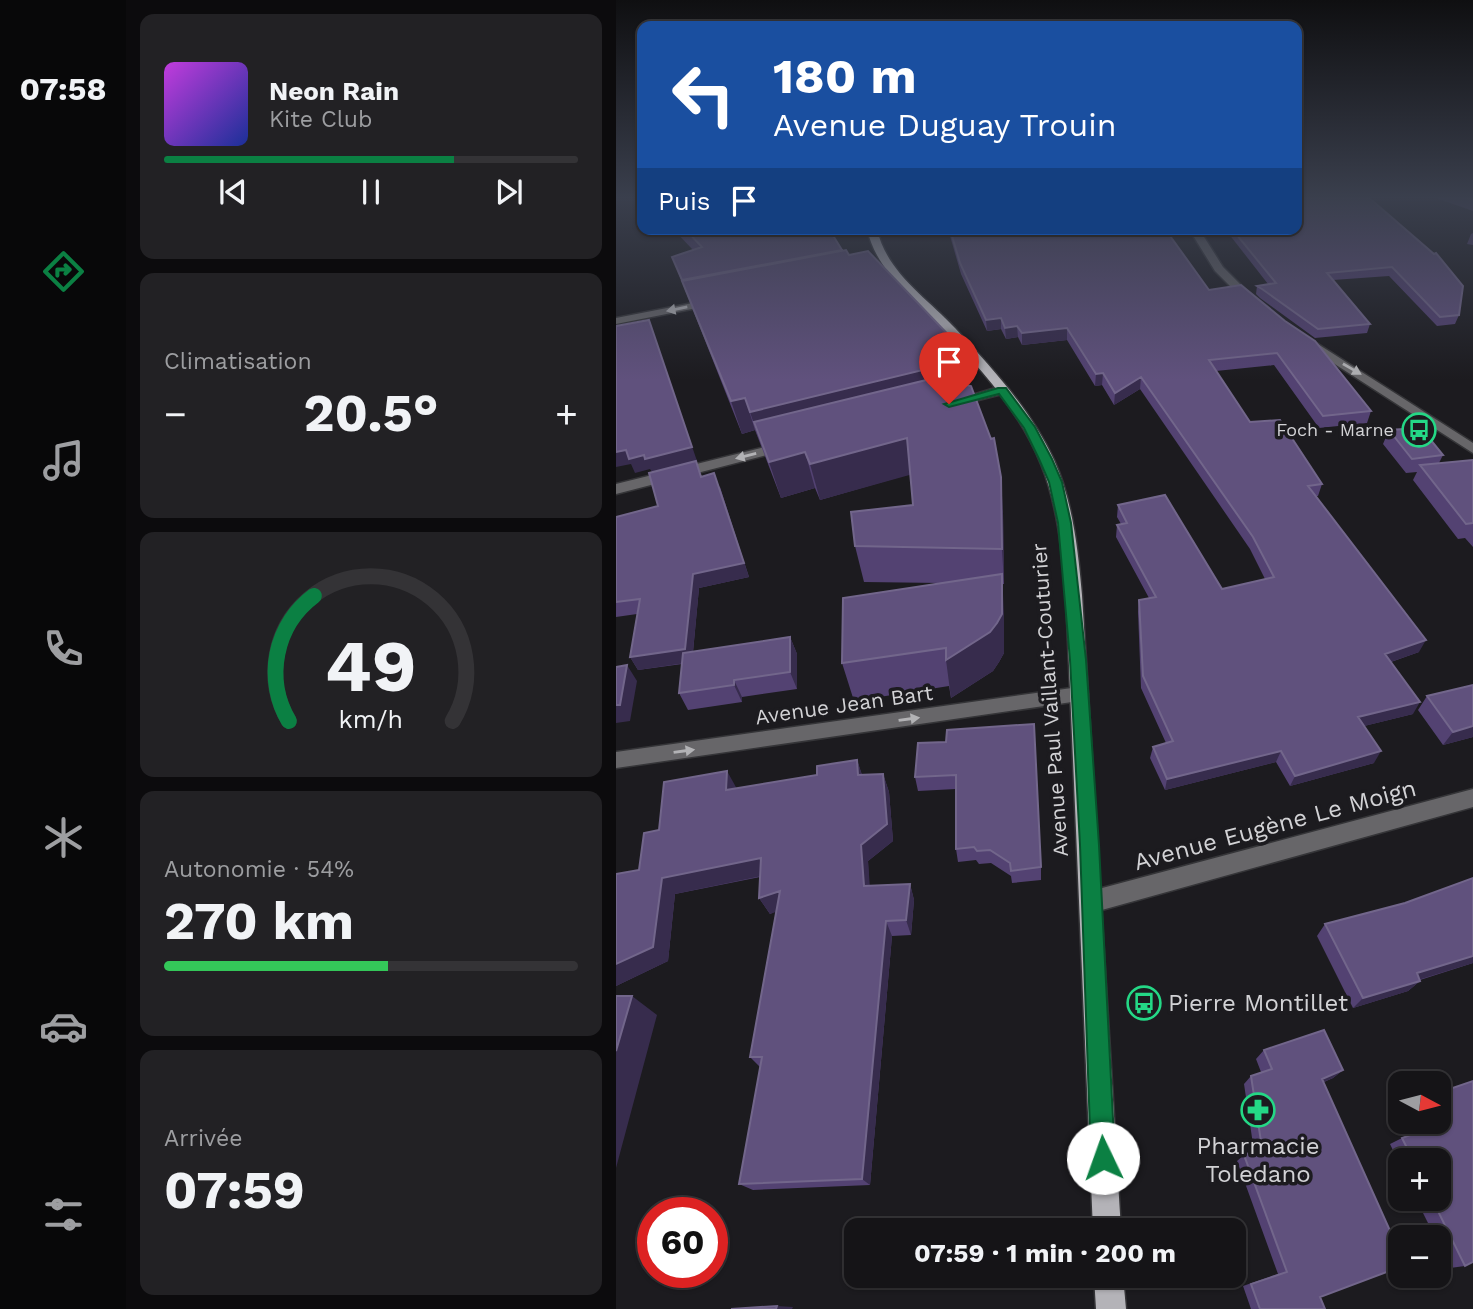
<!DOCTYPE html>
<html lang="fr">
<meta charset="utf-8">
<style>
:root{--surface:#151417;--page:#222124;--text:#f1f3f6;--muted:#9d9ea1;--line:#343336;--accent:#0b8043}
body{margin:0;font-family:"Work Sans",sans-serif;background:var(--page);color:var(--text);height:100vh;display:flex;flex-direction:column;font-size:26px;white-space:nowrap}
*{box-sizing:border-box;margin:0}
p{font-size:23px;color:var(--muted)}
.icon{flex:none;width:38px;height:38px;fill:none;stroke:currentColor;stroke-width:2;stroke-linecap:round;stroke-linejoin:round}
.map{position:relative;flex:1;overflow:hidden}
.panel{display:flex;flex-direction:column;gap:14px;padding:14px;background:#0c0b0d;width:490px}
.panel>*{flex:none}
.banner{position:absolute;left:21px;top:21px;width:665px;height:214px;border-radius:14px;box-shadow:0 2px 5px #0004,0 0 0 2px var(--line);background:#1a4fa0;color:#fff;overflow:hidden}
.needle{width:46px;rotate:97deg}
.controls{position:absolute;left:772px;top:1071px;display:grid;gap:14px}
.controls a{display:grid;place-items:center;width:63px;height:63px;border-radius:14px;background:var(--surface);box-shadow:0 2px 5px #0004,0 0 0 2px var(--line);font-size:35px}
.speed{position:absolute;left:21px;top:1197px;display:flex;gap:14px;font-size:35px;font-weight:700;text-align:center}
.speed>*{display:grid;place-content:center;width:91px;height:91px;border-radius:50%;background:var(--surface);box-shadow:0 2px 5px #0004,0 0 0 2px var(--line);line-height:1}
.speed .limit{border:10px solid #d22;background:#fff;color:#111}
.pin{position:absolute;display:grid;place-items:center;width:60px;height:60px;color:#fff;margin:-72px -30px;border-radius:50% 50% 50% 0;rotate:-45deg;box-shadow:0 0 7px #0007}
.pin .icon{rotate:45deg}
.me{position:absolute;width:77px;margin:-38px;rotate:357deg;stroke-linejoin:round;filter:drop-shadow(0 0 5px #0008)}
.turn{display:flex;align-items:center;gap:24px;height:147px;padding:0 21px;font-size:32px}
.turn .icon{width:91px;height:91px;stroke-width:2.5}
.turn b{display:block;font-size:49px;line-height:60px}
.then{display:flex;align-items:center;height:66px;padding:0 21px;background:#0003;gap:14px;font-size:26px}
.big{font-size:52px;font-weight:700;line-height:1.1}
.panel .card{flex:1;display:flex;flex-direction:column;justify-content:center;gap:10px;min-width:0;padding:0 24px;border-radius:14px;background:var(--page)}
.panel .dial{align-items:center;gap:0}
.dial svg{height:182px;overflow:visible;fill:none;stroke:var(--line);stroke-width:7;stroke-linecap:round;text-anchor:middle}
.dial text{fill:var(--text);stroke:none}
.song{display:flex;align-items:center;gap:21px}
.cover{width:84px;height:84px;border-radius:10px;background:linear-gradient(135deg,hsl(290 70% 55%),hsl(230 70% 35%))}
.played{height:7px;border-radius:4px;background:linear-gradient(90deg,var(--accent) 70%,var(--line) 70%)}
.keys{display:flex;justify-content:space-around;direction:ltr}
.heat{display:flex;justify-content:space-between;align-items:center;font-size:38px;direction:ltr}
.charge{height:10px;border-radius:5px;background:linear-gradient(90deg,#34c759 54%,var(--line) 0)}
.trip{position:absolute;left:228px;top:1218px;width:402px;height:70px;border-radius:14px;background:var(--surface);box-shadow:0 2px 5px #0004,0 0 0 2px var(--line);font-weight:700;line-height:70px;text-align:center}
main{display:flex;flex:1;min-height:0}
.tab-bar{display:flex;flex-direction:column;width:126px;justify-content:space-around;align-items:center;background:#080809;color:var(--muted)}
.tab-bar .icon{width:49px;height:49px}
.tab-bar .current{color:var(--accent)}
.tab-bar b{font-size:32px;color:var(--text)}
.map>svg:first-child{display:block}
</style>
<main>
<nav class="tab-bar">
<b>07:58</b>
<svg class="icon current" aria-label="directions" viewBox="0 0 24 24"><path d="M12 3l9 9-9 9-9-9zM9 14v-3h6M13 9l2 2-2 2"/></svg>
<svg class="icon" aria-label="music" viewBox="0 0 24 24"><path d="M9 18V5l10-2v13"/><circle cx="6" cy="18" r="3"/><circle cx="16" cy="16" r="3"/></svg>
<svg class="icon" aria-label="phone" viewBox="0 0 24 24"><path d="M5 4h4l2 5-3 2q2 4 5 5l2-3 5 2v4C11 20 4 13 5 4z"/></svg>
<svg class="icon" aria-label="climate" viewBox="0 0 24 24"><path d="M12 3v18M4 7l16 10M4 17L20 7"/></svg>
<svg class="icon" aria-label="car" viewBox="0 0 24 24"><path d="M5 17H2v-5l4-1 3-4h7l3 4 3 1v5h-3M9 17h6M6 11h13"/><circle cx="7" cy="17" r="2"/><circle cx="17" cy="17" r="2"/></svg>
<svg class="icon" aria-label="filters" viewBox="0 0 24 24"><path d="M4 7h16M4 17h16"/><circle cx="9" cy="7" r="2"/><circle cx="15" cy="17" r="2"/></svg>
</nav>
<section class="panel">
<div class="card">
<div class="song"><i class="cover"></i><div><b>Neon Rain</b><p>Kite Club</p></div></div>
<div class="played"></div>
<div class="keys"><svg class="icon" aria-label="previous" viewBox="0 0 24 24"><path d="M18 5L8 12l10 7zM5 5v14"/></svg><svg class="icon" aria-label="pause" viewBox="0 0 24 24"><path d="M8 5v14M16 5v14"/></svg><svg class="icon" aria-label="next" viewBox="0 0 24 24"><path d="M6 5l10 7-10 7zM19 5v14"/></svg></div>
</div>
<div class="card"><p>Climatisation</p>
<div class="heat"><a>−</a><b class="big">20.5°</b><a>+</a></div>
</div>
<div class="card dial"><svg viewBox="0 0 100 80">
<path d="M14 69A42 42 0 1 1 86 69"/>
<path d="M14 69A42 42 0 0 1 25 14" stroke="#0b8043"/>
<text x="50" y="56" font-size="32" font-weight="700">49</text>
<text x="50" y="72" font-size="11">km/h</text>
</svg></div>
<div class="card"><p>Autonomie · 54%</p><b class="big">270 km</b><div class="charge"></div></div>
<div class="card"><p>Arrivée</p><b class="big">07:59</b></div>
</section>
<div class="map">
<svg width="857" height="1309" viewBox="0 0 857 1309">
<rect width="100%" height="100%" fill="#1c1b1f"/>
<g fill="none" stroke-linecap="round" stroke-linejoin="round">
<defs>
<path id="minor" d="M573,229h10l24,38 33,33v4h-8l-33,-33z
M97,299l4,1v4l-101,20v-6z
M686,339h8l163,104v10l-171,-110z
M386,386l4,1v6l-51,13 -6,-4z
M169,442l5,1v6l-174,45v-10z
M463,687l6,2 3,5 -3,5 -6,2 -463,67v-16z
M857,789v18l-382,106 -8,-3 -3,-8 3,-8 8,-3z"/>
<path id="major" d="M251,229h10c10,44 49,68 78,99 37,40 76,82 99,132 19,42 24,90 28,135l39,635h-28l-27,-635c-4,-44 -8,-89 -25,-131 -20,-51 -60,-95 -97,-134 -29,-31 -67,-57 -77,-101z
M478,1276h29l3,33h-30z"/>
</defs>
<use href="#minor" stroke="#353538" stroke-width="3"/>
<use href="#major" stroke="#353538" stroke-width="3"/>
<use href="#minor" fill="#676669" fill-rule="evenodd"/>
<use href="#major" fill="#b4b3b8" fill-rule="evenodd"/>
</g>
<path fill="#534272" d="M681,196l162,119 -4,9 -18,2 -48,-50 -56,4 37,44 -3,9 -52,5 -55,-40 -4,-4 1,-8 11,-2 -43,-55h72z
M814,196h43v15z
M57,229h165l1,5 -6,2 9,15 7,4 114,125 -1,4 41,129 1,71h-2l2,69 -5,9 -6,9 -42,27 -2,-12 -95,15 -12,-38 99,-80 -77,-1 -9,-36 58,-41 -3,-31 -90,26 -5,-12 -34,10 -26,-68 -13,4 -70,-177 21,-7z
M332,229h219v3l42,58 162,121 -4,12 -48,5 -45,-63 -58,6 34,51 72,62 -4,12h-2l103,156 -28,10 22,52 -49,12 10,37 -84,23 -14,-24 -111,28 -15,-32 3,-11 13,-4 -25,-55 -3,-76 1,-12 10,-2 -33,-61 1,-12 4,-1 -4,-7 1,-12 104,84 43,-10 -15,-30 -110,-160 -26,16 -12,-20 -7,1 -28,-46 -45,5 -4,-8 -12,2 -5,-10 -14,2 -26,-57z
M857,233v12l-6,-1 4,-10z
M773,430l54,25 -4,8 34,-3v87l-8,-9 -7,1 -45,-59 4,-8 -11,1 -23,-29z
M86,476l18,11 29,90 -50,11 -6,64 97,-15 7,17v35l-55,8v5l-54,8 -9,-17 3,-29 -44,6 -8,-13 7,-43 -21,3v-100l42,-11z
M811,696l46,41 -30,8 -25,-35z
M330,742l95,125v13l-29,3 -1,-7 -20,-13 -12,1 -3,-4 -18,2 -2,-13v-60l-38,2 -3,-14z
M241,760l5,15 21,-1 6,18 4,49 -25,20 1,25 41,-2 4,16 -3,35 -19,1 -22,249 -117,5 -14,-6 21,-117 -10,-10 26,-146 -6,3 -11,-16 1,-21 -85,17 -7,67 -52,25v-112l23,-4 20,-40 78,-42 80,-13z
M709,924l148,39 -53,17v1l-12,10 -55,17 -36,-72z
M648,1050l79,20 -10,8 -9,4 -4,215 5,12h-74l-8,-23 35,-12 -41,-113 7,-6 10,-4 -10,-67 7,-8 10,-4 -5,-13z
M799,1122h23l27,144 -15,2 -12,-23v-8h-3l-19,-38h22v-39h-38v5l-10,-21 12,-6 18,-7z"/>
<path fill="#372c4d" d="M208,229h14l1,5 -14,3z
M385,318v11l-14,2 -1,-11z
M33,320l48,141 -45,11 -2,-3 -15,4 -4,-9 -15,3v-15z
M401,326l1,11 -12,2 -1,-11z
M451,328v12l-45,5v-12z
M345,348l2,32 -4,14 -205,28 7,23 -11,-33z
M487,373l-1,12 -7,1 1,-12z
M525,377l-1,12 -26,16 1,-12z
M129,398l10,32 -13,4 -11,-33z
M291,438l6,36 -93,26 -10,-36z
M189,452l10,36 -34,10 -12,-36z
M98,473l35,104 -50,11 -7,74 -54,8 -8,-13 63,-83z
M385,477l2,36 1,71 -2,-35z
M386,574l2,39v40l-5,9 -6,9 -42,27 -5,-38z
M174,637l7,17v35l-7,-17z
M810,640l-7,12 -40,14 6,-12z
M11,665l10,16 -7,40 -14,2v-18z
M118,680l8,17v5l-8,-17z
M804,702l-7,12 -61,15 6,-12z
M857,726v11l-30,8 10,-13z
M665,751l-5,11 -111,28 2,-11z
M765,751l-7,12 -84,23 5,-10z
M241,760l6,18 -5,-3z
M111,771l10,18 -11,1z
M267,774l6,18 4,49 -25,20 3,41 -7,-16 -3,-41z
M145,858l10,16 -96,20 -7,67 -52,25v-22l46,-86z
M294,884l4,16 -3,35 -5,-15z
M164,891l10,16 -20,7 -11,-16z
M270,921l6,15 -22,249 -8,-6z
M857,956v7l-68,21 12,-11z
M804,981l-12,10 -55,17 10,-10z
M16,996l25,19 -41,153v-117z
M727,1070l-10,8 -21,9 10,-8z
M161,1306l16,1 -1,2h-16z"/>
<path fill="#60517d" stroke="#72668b" stroke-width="2" d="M681,196h70l67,58 2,-1 27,33 -4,29 -19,2 -48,-50 -65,6 43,51 -52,5 -56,-40 -5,-3 19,-3 -44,-54h65z
M845,196h12v4z
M69,229h144l13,21 -160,30 -10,-23 30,-10z
M334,229h215l44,61 32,-5 44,36 30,20 56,70 -48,5 -46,-63 -68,7 41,62 30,-2 42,64 -14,2 118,154 -41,14 35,48 -62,15 23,34 -86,25 -14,-25 -114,28 -14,-32 20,-6 -30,-65 -4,-76 17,-3 -39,-72 10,-2 -9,-18 47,-10 57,94 52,-12 -21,-40 -112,-160 -26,16 -12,-20 -7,1 -29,-46 -45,5 -5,-7 -12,2 -4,-10 -15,2 -26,-57z
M230,250l3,5 19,-4 93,97 -5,14 -206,50 -5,-14 -14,3 -49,-120z
M33,320l43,127 -47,12 -1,-4 -15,4 -3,-9 -10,2v-126z
M335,374l-3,7 23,5 20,53 3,-1 7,39 1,72 -147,-3 -4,-34 62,-7 -6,-67 -97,26 -5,-12 -36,10 -15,-40z
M805,428l22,27 -31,4 -23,-29z
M857,460v63l-7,1 -46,-59z
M80,461l5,16 13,-4 30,90 -51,11 -8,75 -55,8 10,-58 -24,3v-85l42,-11 -9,-33z
M386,574v40l-5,9 -7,9 -44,28v-12l-104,15 1,-65z
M174,637v35l-56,8v5l-55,8 4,-40z
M11,665l-7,40h-4v-38z
M857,685v41l-20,6 -26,-36z
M418,724l7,143 -30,4 -1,-8 -20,-13 -13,1 -3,-4 -18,2v-74l-41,2 3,-34 28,-1 1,-12z
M241,760l1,15 25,-1 4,50 -26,21 3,41 46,-2 -4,36 -20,1 -24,258 -123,5 23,-127h-12l30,-166 -21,7 2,-40 -99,20 -9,69 -37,17v-90l23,-4 5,-37 15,-3 5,-48 63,-11 -1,19 91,-15v-9z
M857,878v78l-56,17 3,8 -57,17 -38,-74 80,-21z
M0,996h16l-16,55z
M708,1030l19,40 -21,9 78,174v14l-80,30 5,12h-65l-9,-25 36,-12 -43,-117 18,-7 -11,-72 21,-7 -8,-19z
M857,1081v181l-8,4 -33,-67h6v-39h-25l-11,-22 31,-11 -2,-5h7v-29z
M161,1306l-1,3h-45z"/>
<defs><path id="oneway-solid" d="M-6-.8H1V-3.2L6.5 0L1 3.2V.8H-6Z" transform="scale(1.75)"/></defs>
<g fill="#b2b2b5">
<use href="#oneway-solid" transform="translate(61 309) rotate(169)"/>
<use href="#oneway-solid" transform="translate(736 369) rotate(30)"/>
<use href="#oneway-solid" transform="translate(130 456) rotate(166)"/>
<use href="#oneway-solid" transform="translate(293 719) rotate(-8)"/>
<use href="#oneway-solid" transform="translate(68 751) rotate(-8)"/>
</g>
<linearGradient id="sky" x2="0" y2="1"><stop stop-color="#0f0f11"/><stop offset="0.52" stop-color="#3a3f4d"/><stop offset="1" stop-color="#3a3f4d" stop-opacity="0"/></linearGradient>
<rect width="857" height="380" fill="url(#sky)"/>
<path fill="#0b8043" stroke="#07532c" stroke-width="2" d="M382,388h8l29,39 17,32 10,23 9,41 15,137 13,185 16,313 -4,9 -8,3 -9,-3 -3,-9 -11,-313 -10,-185 -12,-137 -9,-41 -10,-23 -15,-31 -25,-34 -50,13 -5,-3z"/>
<defs>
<symbol id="bus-ring" viewBox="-11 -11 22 22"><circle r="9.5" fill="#1c1b1f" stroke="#24d886" stroke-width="1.5"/><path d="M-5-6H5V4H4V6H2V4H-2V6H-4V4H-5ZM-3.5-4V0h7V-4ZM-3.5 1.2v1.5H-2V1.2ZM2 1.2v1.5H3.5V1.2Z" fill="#24d886"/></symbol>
<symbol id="pharmacy-ring" viewBox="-11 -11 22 22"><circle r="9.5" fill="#1c1b1f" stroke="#24d886" stroke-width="1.5"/><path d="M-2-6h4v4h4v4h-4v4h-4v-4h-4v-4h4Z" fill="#24d886"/></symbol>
</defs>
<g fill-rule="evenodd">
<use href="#bus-ring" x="784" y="411" width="38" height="38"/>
<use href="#bus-ring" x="509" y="984" width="38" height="38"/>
<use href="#pharmacy-ring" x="623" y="1091" width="38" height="38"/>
</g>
<g text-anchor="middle" stroke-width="7" stroke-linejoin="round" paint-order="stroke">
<g font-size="18" fill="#d2d2d5" stroke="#1c1b1f" text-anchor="end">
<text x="778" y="436">Foch - Marne</text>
</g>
<g font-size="21" fill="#d2d2d5" stroke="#1c1b1f">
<text transform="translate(434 700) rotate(-94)" y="7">Avenue Paul Vaillant-Couturier</text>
<text transform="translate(228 705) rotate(-8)" y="7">Avenue Jean Bart</text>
</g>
<g font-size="24" fill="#d2d2d5" stroke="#1c1b1f">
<text transform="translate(659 825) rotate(-15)" y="8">Avenue Eugène Le Moign</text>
</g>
<g font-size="24" fill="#d2d2d5" stroke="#1c1b1f" text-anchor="start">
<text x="552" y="1011">Pierre Montillet</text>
<text x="642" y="1154" text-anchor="middle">Pharmacie<tspan x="642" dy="28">Toledano</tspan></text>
</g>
</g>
</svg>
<div class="controls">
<a><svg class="needle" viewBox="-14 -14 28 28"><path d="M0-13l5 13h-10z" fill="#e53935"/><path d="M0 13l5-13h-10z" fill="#9d9ea1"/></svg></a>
<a>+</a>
<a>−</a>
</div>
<div class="speed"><div class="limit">60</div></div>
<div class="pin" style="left:333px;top:404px;background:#d93025"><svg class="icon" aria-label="arrive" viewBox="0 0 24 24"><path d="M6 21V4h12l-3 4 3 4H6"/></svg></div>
<svg class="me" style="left:487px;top:1158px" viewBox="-20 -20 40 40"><circle r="19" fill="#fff"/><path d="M0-13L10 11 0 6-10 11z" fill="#0b8043"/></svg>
<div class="trip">07:59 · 1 min · 200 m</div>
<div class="banner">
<div class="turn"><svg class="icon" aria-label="left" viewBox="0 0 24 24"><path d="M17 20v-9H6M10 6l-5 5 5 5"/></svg><div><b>180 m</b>Avenue Duguay Trouin</div></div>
<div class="then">Puis<svg class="icon" aria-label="arrive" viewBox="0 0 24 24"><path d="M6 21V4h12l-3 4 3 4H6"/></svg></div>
</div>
</div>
</main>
